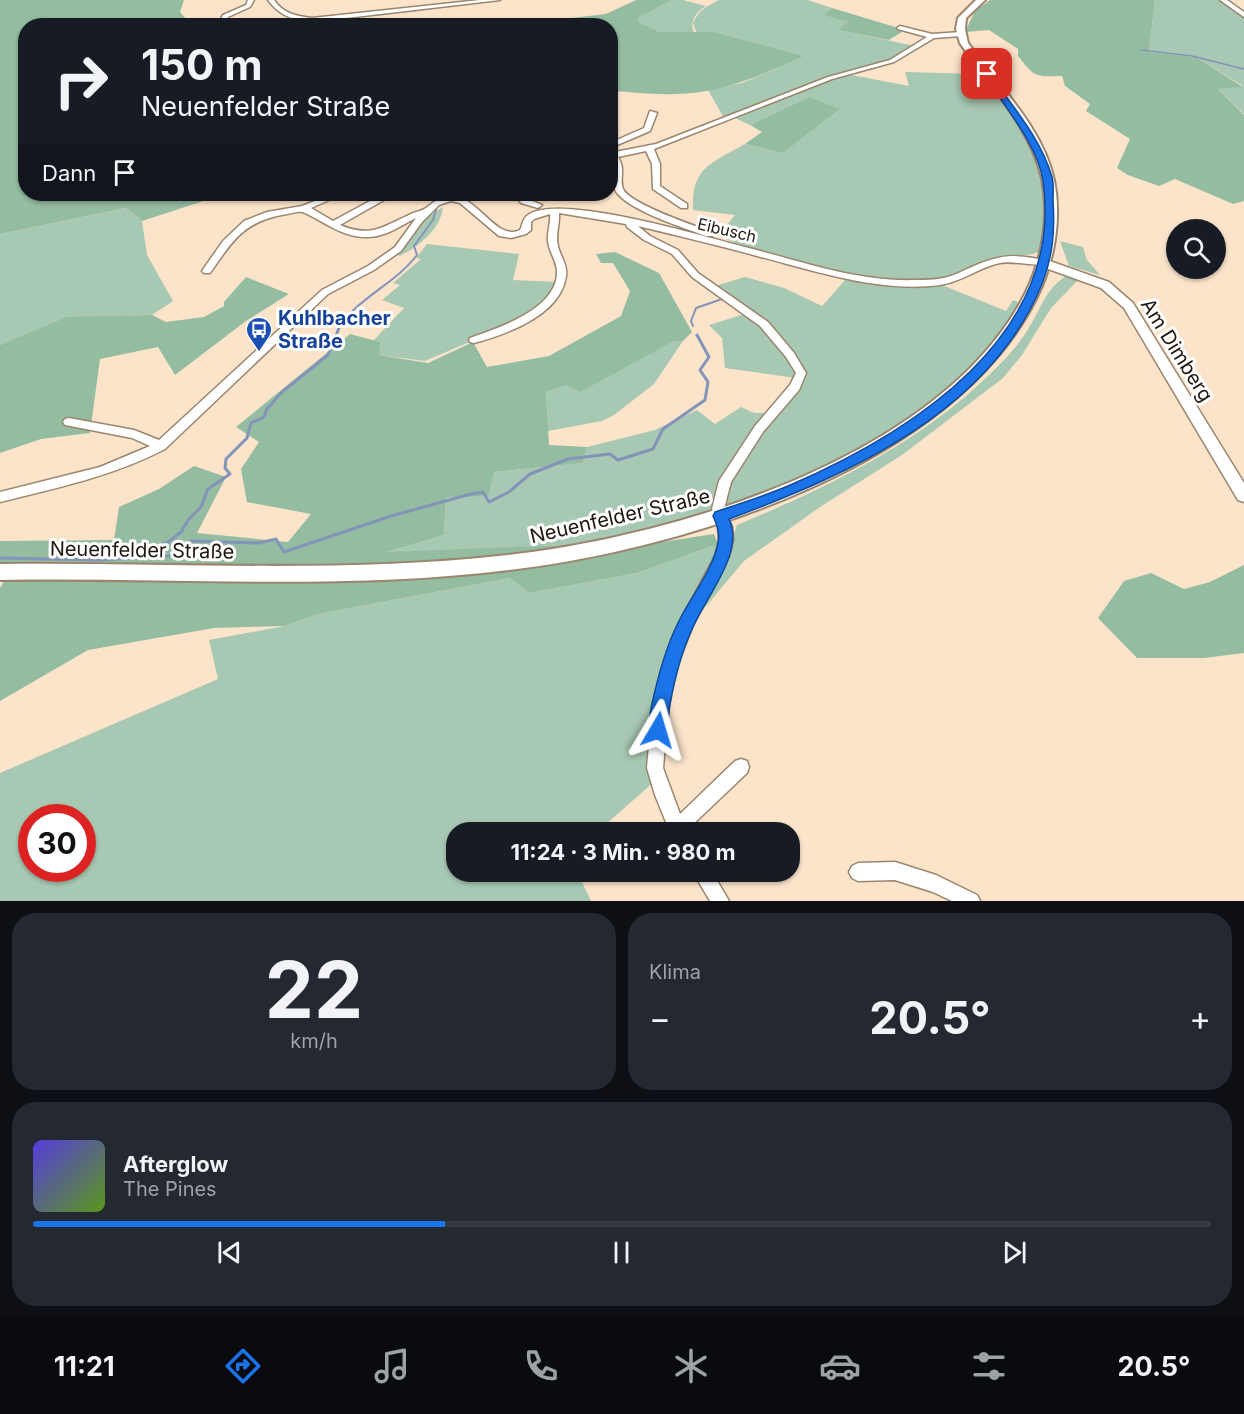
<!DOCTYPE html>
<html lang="de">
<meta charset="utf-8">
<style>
:root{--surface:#171b24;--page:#242831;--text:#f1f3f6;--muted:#9ea1a6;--line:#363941;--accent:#1a73e8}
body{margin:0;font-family:Inter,sans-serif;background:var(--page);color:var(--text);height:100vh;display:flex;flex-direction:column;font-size:22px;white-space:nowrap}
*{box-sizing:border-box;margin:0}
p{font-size:20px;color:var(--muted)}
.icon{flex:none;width:33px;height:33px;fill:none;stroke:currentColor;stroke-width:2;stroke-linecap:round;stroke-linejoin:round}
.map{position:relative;height:901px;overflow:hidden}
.details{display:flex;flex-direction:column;gap:12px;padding:12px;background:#0d0f14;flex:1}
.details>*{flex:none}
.top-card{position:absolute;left:18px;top:18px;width:600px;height:183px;border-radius:24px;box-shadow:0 2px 4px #0004;background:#171b24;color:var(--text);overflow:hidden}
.buttons{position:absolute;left:1166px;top:219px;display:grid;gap:12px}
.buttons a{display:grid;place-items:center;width:60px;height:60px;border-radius:50%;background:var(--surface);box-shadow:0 2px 4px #0004;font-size:30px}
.speed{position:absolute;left:18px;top:804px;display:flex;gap:12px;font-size:30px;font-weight:700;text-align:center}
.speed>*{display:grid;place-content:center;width:78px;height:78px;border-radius:50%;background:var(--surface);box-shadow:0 2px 4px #0004;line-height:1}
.speed .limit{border:9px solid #d22;background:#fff;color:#111}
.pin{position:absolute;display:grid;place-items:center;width:51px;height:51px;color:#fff;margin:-26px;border-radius:12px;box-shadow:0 3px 9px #0006}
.me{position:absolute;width:66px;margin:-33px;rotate:7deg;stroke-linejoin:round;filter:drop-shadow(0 0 4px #0008)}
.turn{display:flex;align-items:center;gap:21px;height:126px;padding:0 24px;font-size:27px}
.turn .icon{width:78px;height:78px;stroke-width:2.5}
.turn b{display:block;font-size:42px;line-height:51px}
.then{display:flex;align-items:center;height:57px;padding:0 24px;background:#0003;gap:12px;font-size:22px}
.big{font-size:45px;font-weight:700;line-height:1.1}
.details .card{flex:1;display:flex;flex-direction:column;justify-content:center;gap:9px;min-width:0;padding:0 21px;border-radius:24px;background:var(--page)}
.details .dial{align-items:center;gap:0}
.dial b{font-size:78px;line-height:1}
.song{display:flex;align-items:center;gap:18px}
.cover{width:72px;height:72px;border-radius:9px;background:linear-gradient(135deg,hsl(250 70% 55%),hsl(90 70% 35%))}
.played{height:6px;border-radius:3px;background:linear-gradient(90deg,var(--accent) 35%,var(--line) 35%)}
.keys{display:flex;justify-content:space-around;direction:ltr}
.heat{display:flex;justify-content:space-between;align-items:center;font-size:33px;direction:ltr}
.details .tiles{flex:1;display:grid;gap:12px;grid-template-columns:1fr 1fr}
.card:last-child{grid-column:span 2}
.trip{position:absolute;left:446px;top:822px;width:354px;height:60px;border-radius:24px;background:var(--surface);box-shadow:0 2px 4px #0004;font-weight:700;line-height:60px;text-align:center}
.tabs{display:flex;height:96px;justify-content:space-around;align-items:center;background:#090b0e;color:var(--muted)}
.tabs .icon{width:42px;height:42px}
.tabs .on{color:var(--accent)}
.tabs b{font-size:27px;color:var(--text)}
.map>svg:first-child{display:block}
</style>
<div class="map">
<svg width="1244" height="901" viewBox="0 0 1244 901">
<rect width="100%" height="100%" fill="#fbe4ca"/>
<path fill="#a7c8b2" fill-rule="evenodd" d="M672,0h11l23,6c-10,6 -18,17 -11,28 -19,-1 -46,2 -59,-16z
M719,0h89l24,8 -7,7 24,7 -10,8 76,16 -22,13 -57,15 -112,44 -16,-28 34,-7 38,-16 -67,-35 -16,2 -4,-11c6,-13 14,-17 26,-23z
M1155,0h66l23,17v97l-26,-25 25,-3 -47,-29 -47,-5z
M905,72l74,2c23,27 61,71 65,107 3,23 0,46 -3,70l-8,3 -41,6 -28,15 -25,5 -61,1 -30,-5 -103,-29 -27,-11 17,-21 -42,-5c-2,-43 19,-47 52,-66l39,9 25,-56 -59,28 -15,-7 111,-44 63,12z
M443,207c-2,22 -24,39 -43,49l-5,-2 26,-33z
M126,208l16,13 5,34 26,46 -21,14 -85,3 -67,27v-111z
M1060,241l23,6 4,13 13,15 -31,-9z
M427,244l92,10 -6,26 45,2 -19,25 -39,22 -75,32 -46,-6 -5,-15 30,-32 -22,-8 18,-15 -7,-2 28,-24 -5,-1z
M1066,276l14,2 -29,30 -29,47 -19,23 -101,77 -82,52 -76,54 -53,63 34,-64 12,-35c96,-40 191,-86 264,-162 9,-9 19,-21 26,-32 13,-20 18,-42 39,-55z
M745,277l39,11 38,18 24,-27 32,4h59l69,28 7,-11 8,3 -33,53 -99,77 -98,55 -68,23 5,-30 74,-107 -37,-50 -50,-38z
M748,313l15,12 35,48 -2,5 -71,-10 -3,-30 -13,-13z
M674,341h9l-29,43 -40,31 -12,6 -54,10 -2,-39z
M741,407l13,6h17l-50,69 -13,35 -113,27 -211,9 60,-18 2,-38 48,-25 89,-9 4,-16 68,-17 42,-20 18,14z
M718,544l1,11 -36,70 -28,156 -58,51h-141v40h121l14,29h-591v-128l218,-94 -9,-39 76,-14 33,-12 192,-36 19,15 108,-20zM32,818h50v50h-50z"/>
<path fill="#94bca0" d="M0,0h184l-4,12 11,13 -165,1v168h199l-83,27 -16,-13 -126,26z
M636,0h36l-35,18 3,5 19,9h54l90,24c-40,19 -83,38 -128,38 -21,1 -43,-2 -64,-3l-1,-65 -100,-1 96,-11z
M990,0h165l-6,52 47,5 47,30 -25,2 26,26v86l-11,3 -58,-25 -16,7 -31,-11 -11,-7 13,-29 -44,-28 4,-7 -25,-18 -3,-10c-26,1 -28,1 -44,-20v-7l-29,-19 -24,2 10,-21z
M832,8l73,22 -16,10 -51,-10 10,-8 -24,-7z
M809,97l30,12 -56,44 -38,-9 17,-12 -12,-7z
M615,252l44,21 33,59 -9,9h-9l-94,51 -14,-7 -20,7 3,53 38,2 -4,16 -89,9 -6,24 -42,1 -2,38 -57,17 208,-8 8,7 111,-17 4,10 -81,29 -108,20 -19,-15 -192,36 -33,12 -71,2 -126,22 -88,51v-113l13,-22 -13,1v-26l114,-1 5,-33 40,-18 35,-23 32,11 -29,56 91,9 23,-28 -64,-12 -6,-33 18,-27 -23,-15 114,-93 30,8 -1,13 49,8 45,-21 14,25 62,-11 72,-40 9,-25 -17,-28h-12l-5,-9z
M246,277l43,17 -43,27 -71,54 -17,-28 -58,12 -10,74 -49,6 -41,14v-108l67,-28 85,-2 14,7 38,-5 20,-11v-4z
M1244,565v88l-40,5h-67l-39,-40 26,-37 27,-8 33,16 26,-7z"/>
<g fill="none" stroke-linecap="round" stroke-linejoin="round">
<path stroke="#8394b9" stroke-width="1.5" d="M1141,50l51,6 52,13"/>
<path stroke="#8394b9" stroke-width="2" d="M693,326l-2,-5 5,-13 29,-10
M338,329c19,-31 57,-45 79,-74l-3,-9 19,-26 4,-14"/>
<path stroke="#8394b9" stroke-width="3" d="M0,558l99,2
M106,558l61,-15 14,-11 8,-13 12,-12 7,-18 22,-15 -5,-6 1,-9 21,-21 4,-15 13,-6 3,-8 15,-17 46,-37 11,-27
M99,560l70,-4 22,-15 68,2 17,-4 8,13 107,-36 80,-22 12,-2 6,10 20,-10 21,-18 38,-15 42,-5 8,6 35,-11 10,-20 42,-29 3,-18 -8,-12 9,-13 -12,-22"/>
<defs>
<path id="minor" d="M248,0h6l-4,7 -22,10 -5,9h-6l6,-11 23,-10z
M268,0h6c10,14 22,16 38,18l168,-18h20l-188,22c-19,-2 -32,-6 -44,-22z
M1220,0h7l17,12v5z
M900,26l32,8 29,-2 3,2 -3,2 -27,2 -40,24 -62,17 -178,70 6,15v22l27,18v4h-6l-28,-19 -1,-25 -6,-13 -28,6c8,12 1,21 5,32 7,15 72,37 89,43v4h-6c-22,-8 -75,-25 -89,-43 -6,-8 -1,-18 -2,-27 -2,-6 -5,-6 -5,-13l46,-9 172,-67 62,-17 37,-23 -29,-8 -1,-1z
M650,111l7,2 -7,18 -40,17v-5l34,-15z
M333,194h10l-32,14 22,13 50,-27h9l-1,2 -51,29c31,13 42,2 69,-10 5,-3 13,-4 17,-7 7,-5 14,-12 24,-12 27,-2 46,46 70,34 3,-5 2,-11 8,-15 31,-22 174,21 213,31 57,14 115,36 174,34 12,0 25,0 36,-4 16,-6 30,-15 47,-18 16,-4 33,-1 49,3l2,2c-8,5 -36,-3 -49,0 -21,4 -38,19 -60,22 -61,8 -124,-14 -183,-29 -39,-11 -79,-20 -119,-30l12,10 28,14 20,23 70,49 26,31 12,20 -7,17 -36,42 -32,50 -7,27 8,18 1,13 -4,16 -36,69 -17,43 -8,43 -5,57 17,46 55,-53 6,-2 6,2 2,6 -2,6 -60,57v2h-17l-15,-37 -8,-27 5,-57 10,-43 19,-48 34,-64 4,-16 -1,-13 -6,-18 7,-28 36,-55 35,-41 6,-12 -10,-16 -26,-31 -68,-49 -20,-23 -28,-14 -17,-13 -1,-3 -67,-11c1,11 -4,22 -1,33 2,10 10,19 8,30 -5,39 -59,58 -92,67l-4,-1 -1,-2 1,-2c29,-10 87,-29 87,-66 0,-11 -8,-20 -9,-31 -1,-9 3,-18 2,-27l-16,5 -3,3v8l-5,4 -15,4 -12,-2 -39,-33 -9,-2 -12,4 -17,17 -21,29 -27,19 -46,24 -163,155c-52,27 -108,39 -165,53v-10l100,-25 50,-21 -18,-8 -67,-13 -2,-3 2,-3 4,-1 65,12 25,10 163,-150 46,-24 27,-19 21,-29c-16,8 -29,18 -47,19 -25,1 -43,-14 -64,-24 -5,-3 -12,0 -18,1 -43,7 -53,25 -77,59h-6l-2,-2 21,-30 21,-20 23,-9 35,-6z
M516,194h6l5,5 15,6 -4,3 -17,-5 -6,-8z
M895,862l41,13 41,20 3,6h-28l-19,-9 -38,-12 -37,1 -6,-3 -3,-6 3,-6 6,-3z
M693,872h19l17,29h-19z"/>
<path id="tertiary" d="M1044,259l65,23 24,21 111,180v19l-6,-2 -114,-192 -23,-20 -61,-22 -2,-3z"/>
<path id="secondary" d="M976,0h9l-19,18 -1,11 3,14c30,42 75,85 86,137 8,39 0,82 -17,117 -83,169 -354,253 -528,273 -169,21 -340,7 -509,10v-16c169,-2 340,10 508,-9 169,-19 434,-98 517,-261 17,-34 25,-77 17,-115 -11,-51 -53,-94 -82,-136l-4,-14 2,-11z"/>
</defs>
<use href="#minor" stroke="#9a856e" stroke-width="3"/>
<use href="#tertiary" stroke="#9a856e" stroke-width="3"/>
<use href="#secondary" stroke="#9a856e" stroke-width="4"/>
<use href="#minor" fill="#fff" fill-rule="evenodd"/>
<use href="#tertiary" fill="#fff" fill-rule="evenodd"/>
<use href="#secondary" fill="#fff" fill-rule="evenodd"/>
</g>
<path fill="#1a73e8" stroke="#114b97" stroke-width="1.5" d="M984,73h5c23,33 52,65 63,104 2,7 1,16 1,23 2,30 0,56 -11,84 -52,128 -192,190 -313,235 16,32 -22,77 -35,106 -12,25 -19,52 -24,79 -2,11 -1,22 -5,32l-7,3 -6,-3c-5,-12 -1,-28 2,-41 6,-26 14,-54 27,-78 12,-23 32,-48 37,-74 2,-10 -1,-18 -5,-27l2,-4c24,-8 49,-16 73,-26 123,-53 277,-150 255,-305 -5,-36 -40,-77 -60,-107z"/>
<defs>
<symbol id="bus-pin" viewBox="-11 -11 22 30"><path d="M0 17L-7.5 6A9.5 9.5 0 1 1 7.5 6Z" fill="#1a4fb4" stroke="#fff"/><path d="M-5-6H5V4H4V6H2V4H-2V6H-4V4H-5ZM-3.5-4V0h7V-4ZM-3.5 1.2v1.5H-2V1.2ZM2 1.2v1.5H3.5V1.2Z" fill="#fff"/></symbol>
</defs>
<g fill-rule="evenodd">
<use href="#bus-pin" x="244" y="315" width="30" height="40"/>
</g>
<g text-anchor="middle" stroke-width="6" stroke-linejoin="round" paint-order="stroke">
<g font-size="16" fill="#1f170e" stroke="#fff">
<text transform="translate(727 230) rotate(13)" y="6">Eibusch</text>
</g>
<g font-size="20" font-weight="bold" fill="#164399" stroke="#fff" text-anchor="start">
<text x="278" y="325">Kuhlbacher<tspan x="278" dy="23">Straße</tspan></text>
</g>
<g font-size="20" fill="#1f170e" stroke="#fff">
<text transform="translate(1177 350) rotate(58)" y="7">Am Dimberg</text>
<text transform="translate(620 516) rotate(-13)" y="7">Neuenfelder Straße</text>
<text transform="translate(142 550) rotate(1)" y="7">Neuenfelder Straße</text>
</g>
</g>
</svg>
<div class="buttons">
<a><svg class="icon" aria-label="search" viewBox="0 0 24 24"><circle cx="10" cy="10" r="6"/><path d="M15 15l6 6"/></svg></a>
</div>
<div class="speed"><div class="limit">30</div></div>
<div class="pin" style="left:987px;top:74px;background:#d93025"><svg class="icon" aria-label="arrive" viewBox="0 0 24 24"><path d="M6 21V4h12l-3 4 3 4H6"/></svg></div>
<svg class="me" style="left:658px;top:730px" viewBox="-20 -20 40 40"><path d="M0-17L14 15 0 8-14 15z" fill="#1a73e8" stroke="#fff" stroke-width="4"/></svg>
<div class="trip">11:24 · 3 Min. · 980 m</div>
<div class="top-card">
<div class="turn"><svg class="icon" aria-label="right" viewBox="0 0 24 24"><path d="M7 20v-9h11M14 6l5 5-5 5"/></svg><div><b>150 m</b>Neuenfelder Straße</div></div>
<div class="then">Dann<svg class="icon" aria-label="arrive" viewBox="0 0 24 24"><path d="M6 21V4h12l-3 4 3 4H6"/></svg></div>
</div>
</div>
<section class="details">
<div class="tiles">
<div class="card dial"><b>22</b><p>km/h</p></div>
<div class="card"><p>Klima</p>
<div class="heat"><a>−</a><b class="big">20.5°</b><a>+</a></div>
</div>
<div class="card">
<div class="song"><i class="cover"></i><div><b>Afterglow</b><p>The Pines</p></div></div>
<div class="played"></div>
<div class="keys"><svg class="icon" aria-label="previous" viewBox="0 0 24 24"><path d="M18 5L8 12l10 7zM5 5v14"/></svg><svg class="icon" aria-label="pause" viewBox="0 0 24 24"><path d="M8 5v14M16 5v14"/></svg><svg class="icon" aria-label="next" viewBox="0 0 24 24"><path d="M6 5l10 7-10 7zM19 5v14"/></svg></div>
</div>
</div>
</section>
<nav class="tabs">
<b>11:21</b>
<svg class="icon on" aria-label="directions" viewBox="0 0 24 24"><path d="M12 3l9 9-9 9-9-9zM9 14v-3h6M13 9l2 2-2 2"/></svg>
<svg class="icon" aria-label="music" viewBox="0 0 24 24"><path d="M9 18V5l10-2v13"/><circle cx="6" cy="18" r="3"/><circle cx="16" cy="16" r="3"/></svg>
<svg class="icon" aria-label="phone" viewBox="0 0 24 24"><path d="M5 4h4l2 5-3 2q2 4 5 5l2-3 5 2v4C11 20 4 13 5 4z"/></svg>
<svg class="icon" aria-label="climate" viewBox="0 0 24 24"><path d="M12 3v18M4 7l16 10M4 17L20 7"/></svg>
<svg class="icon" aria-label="car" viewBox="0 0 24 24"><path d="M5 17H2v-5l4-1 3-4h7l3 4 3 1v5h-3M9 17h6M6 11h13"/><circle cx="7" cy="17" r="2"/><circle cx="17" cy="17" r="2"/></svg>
<svg class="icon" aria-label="filters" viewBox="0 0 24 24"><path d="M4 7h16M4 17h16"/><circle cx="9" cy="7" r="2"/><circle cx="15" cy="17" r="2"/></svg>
<b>20.5°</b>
</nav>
